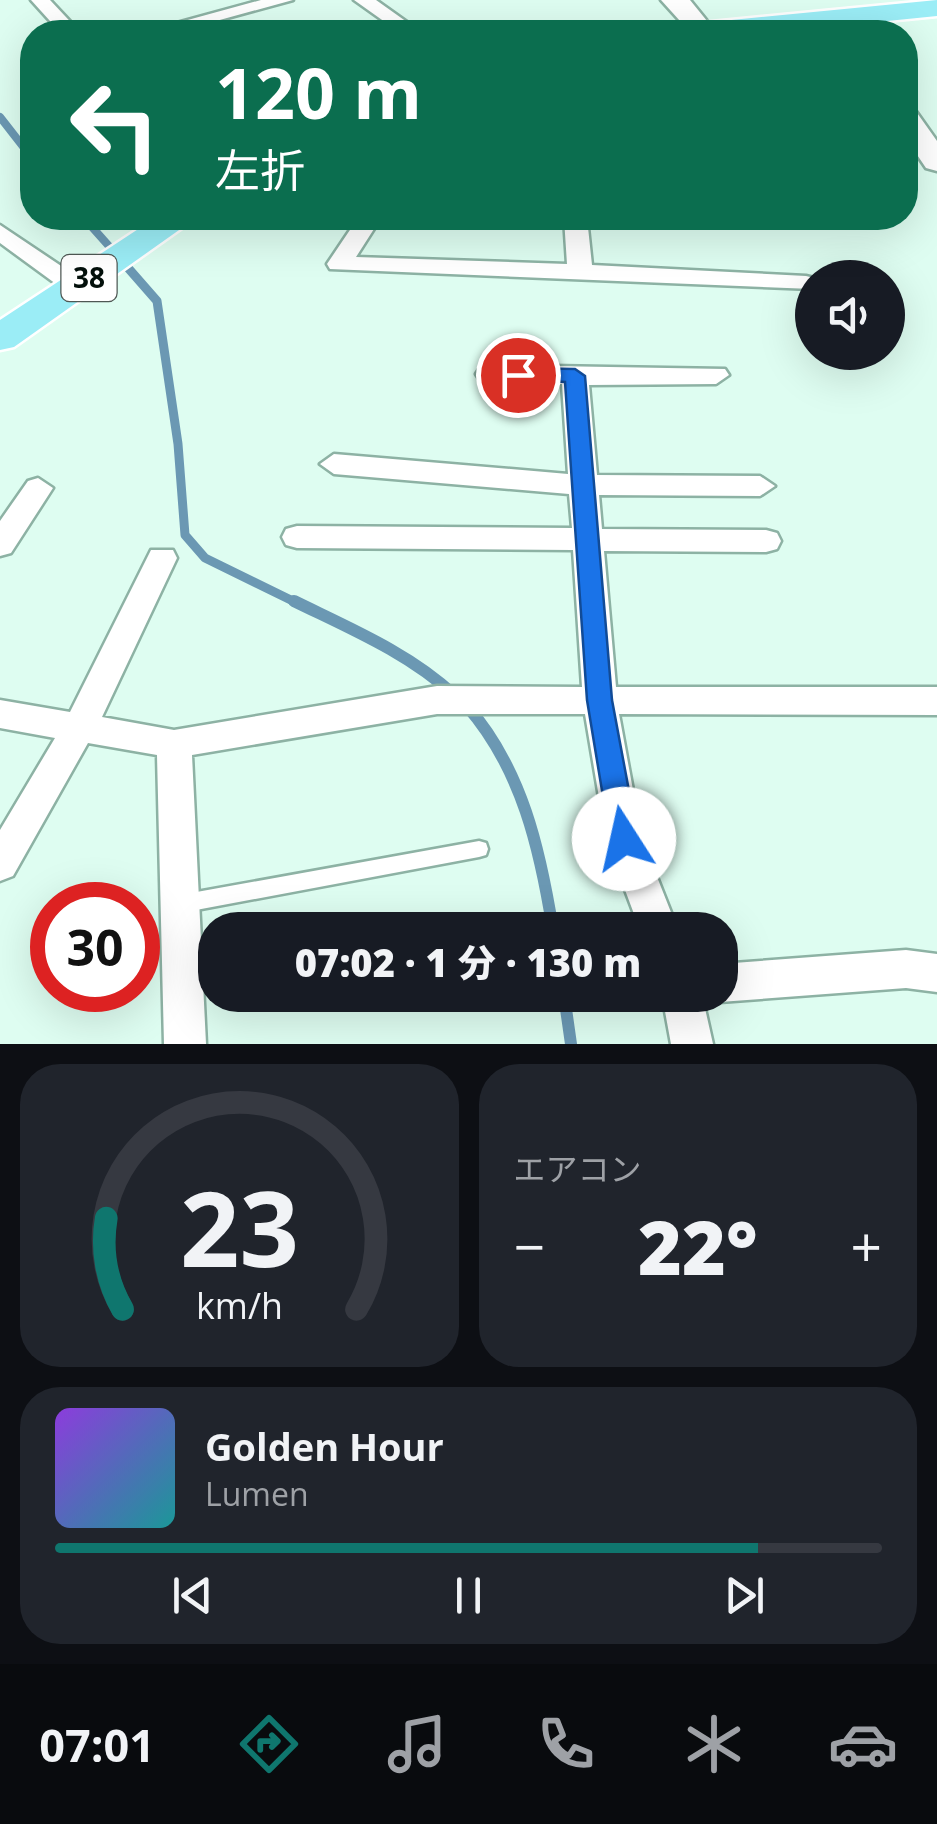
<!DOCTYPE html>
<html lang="ja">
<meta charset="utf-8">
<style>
:root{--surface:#171b24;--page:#20242c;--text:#f1f3f6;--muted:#9ea1a6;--line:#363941;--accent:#0f766e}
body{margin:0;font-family:"Open Sans","Noto Sans JP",sans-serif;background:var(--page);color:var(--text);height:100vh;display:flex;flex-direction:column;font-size:38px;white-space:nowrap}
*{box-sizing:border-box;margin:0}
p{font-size:32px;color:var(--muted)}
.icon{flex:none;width:55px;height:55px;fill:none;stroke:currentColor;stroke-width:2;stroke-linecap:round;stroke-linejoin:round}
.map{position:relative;height:1044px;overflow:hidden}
.sheet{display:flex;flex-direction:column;gap:20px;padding:20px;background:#0d0f14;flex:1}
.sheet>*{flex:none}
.top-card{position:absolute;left:20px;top:20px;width:898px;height:210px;border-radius:40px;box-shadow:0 10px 40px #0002;background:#0b6e4f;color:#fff;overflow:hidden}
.controls{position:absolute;left:795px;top:260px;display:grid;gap:20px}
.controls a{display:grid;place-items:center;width:110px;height:110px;border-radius:50%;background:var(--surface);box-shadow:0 10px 40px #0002;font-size:50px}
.speed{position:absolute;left:30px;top:882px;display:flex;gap:20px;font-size:50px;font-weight:700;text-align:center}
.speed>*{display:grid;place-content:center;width:130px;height:130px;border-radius:50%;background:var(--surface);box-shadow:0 10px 40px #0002;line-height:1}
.speed .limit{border:15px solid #d22;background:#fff;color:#111}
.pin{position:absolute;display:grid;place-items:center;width:85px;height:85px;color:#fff;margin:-42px;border:5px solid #fff;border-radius:50%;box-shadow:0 2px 10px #0007}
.me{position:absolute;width:110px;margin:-55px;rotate:350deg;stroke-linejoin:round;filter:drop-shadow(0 0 8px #0008)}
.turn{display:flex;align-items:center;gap:35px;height:210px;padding:0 30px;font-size:45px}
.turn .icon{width:130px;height:130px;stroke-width:2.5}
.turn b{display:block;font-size:70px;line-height:85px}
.big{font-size:75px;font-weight:800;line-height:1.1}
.sheet .card{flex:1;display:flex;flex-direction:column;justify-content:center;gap:15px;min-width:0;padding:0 35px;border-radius:40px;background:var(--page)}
.sheet .dial{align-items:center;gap:0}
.dial svg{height:260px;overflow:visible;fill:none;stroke:var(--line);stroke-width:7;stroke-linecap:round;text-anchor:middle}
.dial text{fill:var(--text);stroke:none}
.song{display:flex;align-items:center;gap:30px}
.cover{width:120px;height:120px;border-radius:15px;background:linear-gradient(135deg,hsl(270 70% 55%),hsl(180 70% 35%))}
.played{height:10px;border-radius:5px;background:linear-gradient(90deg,var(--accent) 85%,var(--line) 85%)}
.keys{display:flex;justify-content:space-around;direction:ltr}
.heat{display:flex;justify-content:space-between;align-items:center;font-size:55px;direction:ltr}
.sheet .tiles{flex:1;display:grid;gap:20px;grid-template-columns:1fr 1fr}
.card:last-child{grid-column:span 2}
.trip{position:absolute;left:198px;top:912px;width:540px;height:100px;border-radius:40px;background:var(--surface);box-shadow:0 10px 40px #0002;font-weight:800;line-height:100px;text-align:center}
.dock{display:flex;height:160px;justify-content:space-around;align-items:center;background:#090b0e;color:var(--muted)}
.dock .icon{width:70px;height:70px}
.dock .on{color:var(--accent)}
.dock b{font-size:45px;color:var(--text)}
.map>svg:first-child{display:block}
</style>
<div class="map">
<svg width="937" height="1044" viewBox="0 0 937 1044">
<rect width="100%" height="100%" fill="#defdf1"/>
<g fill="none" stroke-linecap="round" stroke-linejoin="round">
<path stroke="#6b98b3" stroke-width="8" d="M0,117l32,41
M84,218l40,45"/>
<path stroke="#6b98b3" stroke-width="9" d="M122,261l35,40 21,143 7,91 20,23 94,46"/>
<path stroke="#6b98b3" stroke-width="12" d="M294,601c55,27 115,52 160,94
M467,706c55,63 73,143 86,224
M564,995l7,49"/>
<defs>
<path id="lane" d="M479,841l7,2 2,6 -2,6 -7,2 -299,56 -7,-3 -3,-6 3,-6 7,-3z"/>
<path id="street" d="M31,0h19l30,32h-20z
M261,0h32l-117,32h-32z
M354,0h22l45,32h-22z
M358,218h23l-25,39 211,7 -3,-46h23l5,47 214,11 8,2 -2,11 -482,-20 -3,-5z
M0,225l85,57 3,5 -3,5h-18l-67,-49z
M489,365l236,4 4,6 -13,9 -127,1 8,90 163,1 15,10 -15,10 -161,-1 3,34 164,1 11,3 4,8 -4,8 -11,3 -162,-1 12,136h321v28l-318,-1 23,125 36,91h-38l-34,-91 -21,-125h-148l-245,41 14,289h-42l-7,-289 -69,-12 -75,133 -13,5v-51l55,-92 -55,-10v-28l70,12 81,-162h22l4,8 -75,159 72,13 263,-44 145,1 -9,-137 -276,-2 -11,-3 -4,-8 4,-8 11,-3 275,2 -3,-34 -235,-20 -14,-10 14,-10 234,20 -6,-90 -82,-4 -4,-6 4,-6z
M38,478l15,10 -42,65 -11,3v-35l28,-40z
M906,950l31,4v38l-31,-4 -186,14 -15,-7h15v-31z
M662,995h40l11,49h-42z"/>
<path id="secondary" d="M661,0h29l26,32h-26z
M905,107l10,3 22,31v30l-11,-3 -21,-31z"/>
<path id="primary" d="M937,0v16l-159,16h-92l15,-9z
M155,218h41l-182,129 -14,3v-30z"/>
</defs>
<use href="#lane" stroke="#8db2a4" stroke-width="5"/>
<use href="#street" stroke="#8db2a4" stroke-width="5"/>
<use href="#secondary" stroke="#8db2a4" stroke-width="5"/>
<use href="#primary" stroke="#fff" stroke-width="5"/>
<use href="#lane" fill="#fff" fill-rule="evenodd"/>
<use href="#street" fill="#fff" fill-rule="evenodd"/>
<use href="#secondary" fill="#fff" fill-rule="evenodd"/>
<use href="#primary" fill="#9bedf6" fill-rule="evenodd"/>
</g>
<path fill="#1a73e8" stroke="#114b97" stroke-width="2.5" d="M518,368l57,1 10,7 27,324 26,139 -4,9 -10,3 -10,-3 -4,-9 -23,-139 -22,-318 -54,-3 -3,-4z"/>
<g text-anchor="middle" stroke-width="9" stroke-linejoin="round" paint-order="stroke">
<rect fill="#fff" stroke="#4f5854" stroke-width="2.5" x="61.5" y="255" width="55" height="46" rx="8"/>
<g font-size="28" font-weight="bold" fill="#03100b">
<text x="89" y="288">38</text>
</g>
</g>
</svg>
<div class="controls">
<a><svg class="icon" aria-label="sound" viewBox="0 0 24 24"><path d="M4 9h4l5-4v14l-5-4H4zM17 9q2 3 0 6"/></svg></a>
</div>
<div class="speed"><div class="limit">30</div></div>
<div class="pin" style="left:518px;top:375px;background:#d93025"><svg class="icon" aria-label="arrive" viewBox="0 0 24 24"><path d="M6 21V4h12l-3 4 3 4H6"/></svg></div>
<svg class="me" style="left:624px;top:839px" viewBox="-20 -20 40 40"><circle r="19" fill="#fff"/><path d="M0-13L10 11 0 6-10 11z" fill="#1a73e8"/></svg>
<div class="trip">07:02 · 1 分 · 130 m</div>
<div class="top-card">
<div class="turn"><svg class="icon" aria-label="left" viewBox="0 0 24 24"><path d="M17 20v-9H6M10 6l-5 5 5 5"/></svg><div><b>120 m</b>左折</div></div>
</div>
</div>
<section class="sheet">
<div class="tiles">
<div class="card dial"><svg viewBox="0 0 100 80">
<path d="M14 69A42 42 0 1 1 86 69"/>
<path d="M14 69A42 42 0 0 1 9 41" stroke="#0f766e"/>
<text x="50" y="56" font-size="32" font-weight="700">23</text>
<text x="50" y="72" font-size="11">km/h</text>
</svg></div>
<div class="card"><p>エアコン</p>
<div class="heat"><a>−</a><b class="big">22°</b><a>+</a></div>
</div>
<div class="card">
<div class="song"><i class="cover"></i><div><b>Golden Hour</b><p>Lumen</p></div></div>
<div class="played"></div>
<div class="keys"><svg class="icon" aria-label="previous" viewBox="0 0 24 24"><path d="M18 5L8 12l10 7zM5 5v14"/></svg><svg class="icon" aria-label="pause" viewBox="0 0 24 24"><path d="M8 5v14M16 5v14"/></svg><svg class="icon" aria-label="next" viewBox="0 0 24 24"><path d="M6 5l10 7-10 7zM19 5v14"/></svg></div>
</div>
</div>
</section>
<nav class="dock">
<b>07:01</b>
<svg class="icon on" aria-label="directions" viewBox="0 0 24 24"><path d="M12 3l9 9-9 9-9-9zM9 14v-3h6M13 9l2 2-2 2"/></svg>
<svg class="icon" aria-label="music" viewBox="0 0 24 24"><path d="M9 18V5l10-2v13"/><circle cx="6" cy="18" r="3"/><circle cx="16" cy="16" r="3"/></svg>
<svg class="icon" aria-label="phone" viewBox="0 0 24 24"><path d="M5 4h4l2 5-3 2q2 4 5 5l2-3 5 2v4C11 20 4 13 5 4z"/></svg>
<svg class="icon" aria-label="climate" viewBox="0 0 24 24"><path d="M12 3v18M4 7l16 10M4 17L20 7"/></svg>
<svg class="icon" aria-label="car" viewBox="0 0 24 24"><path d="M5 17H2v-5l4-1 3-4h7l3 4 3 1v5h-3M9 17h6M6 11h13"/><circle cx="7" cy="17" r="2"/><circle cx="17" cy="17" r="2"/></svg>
</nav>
